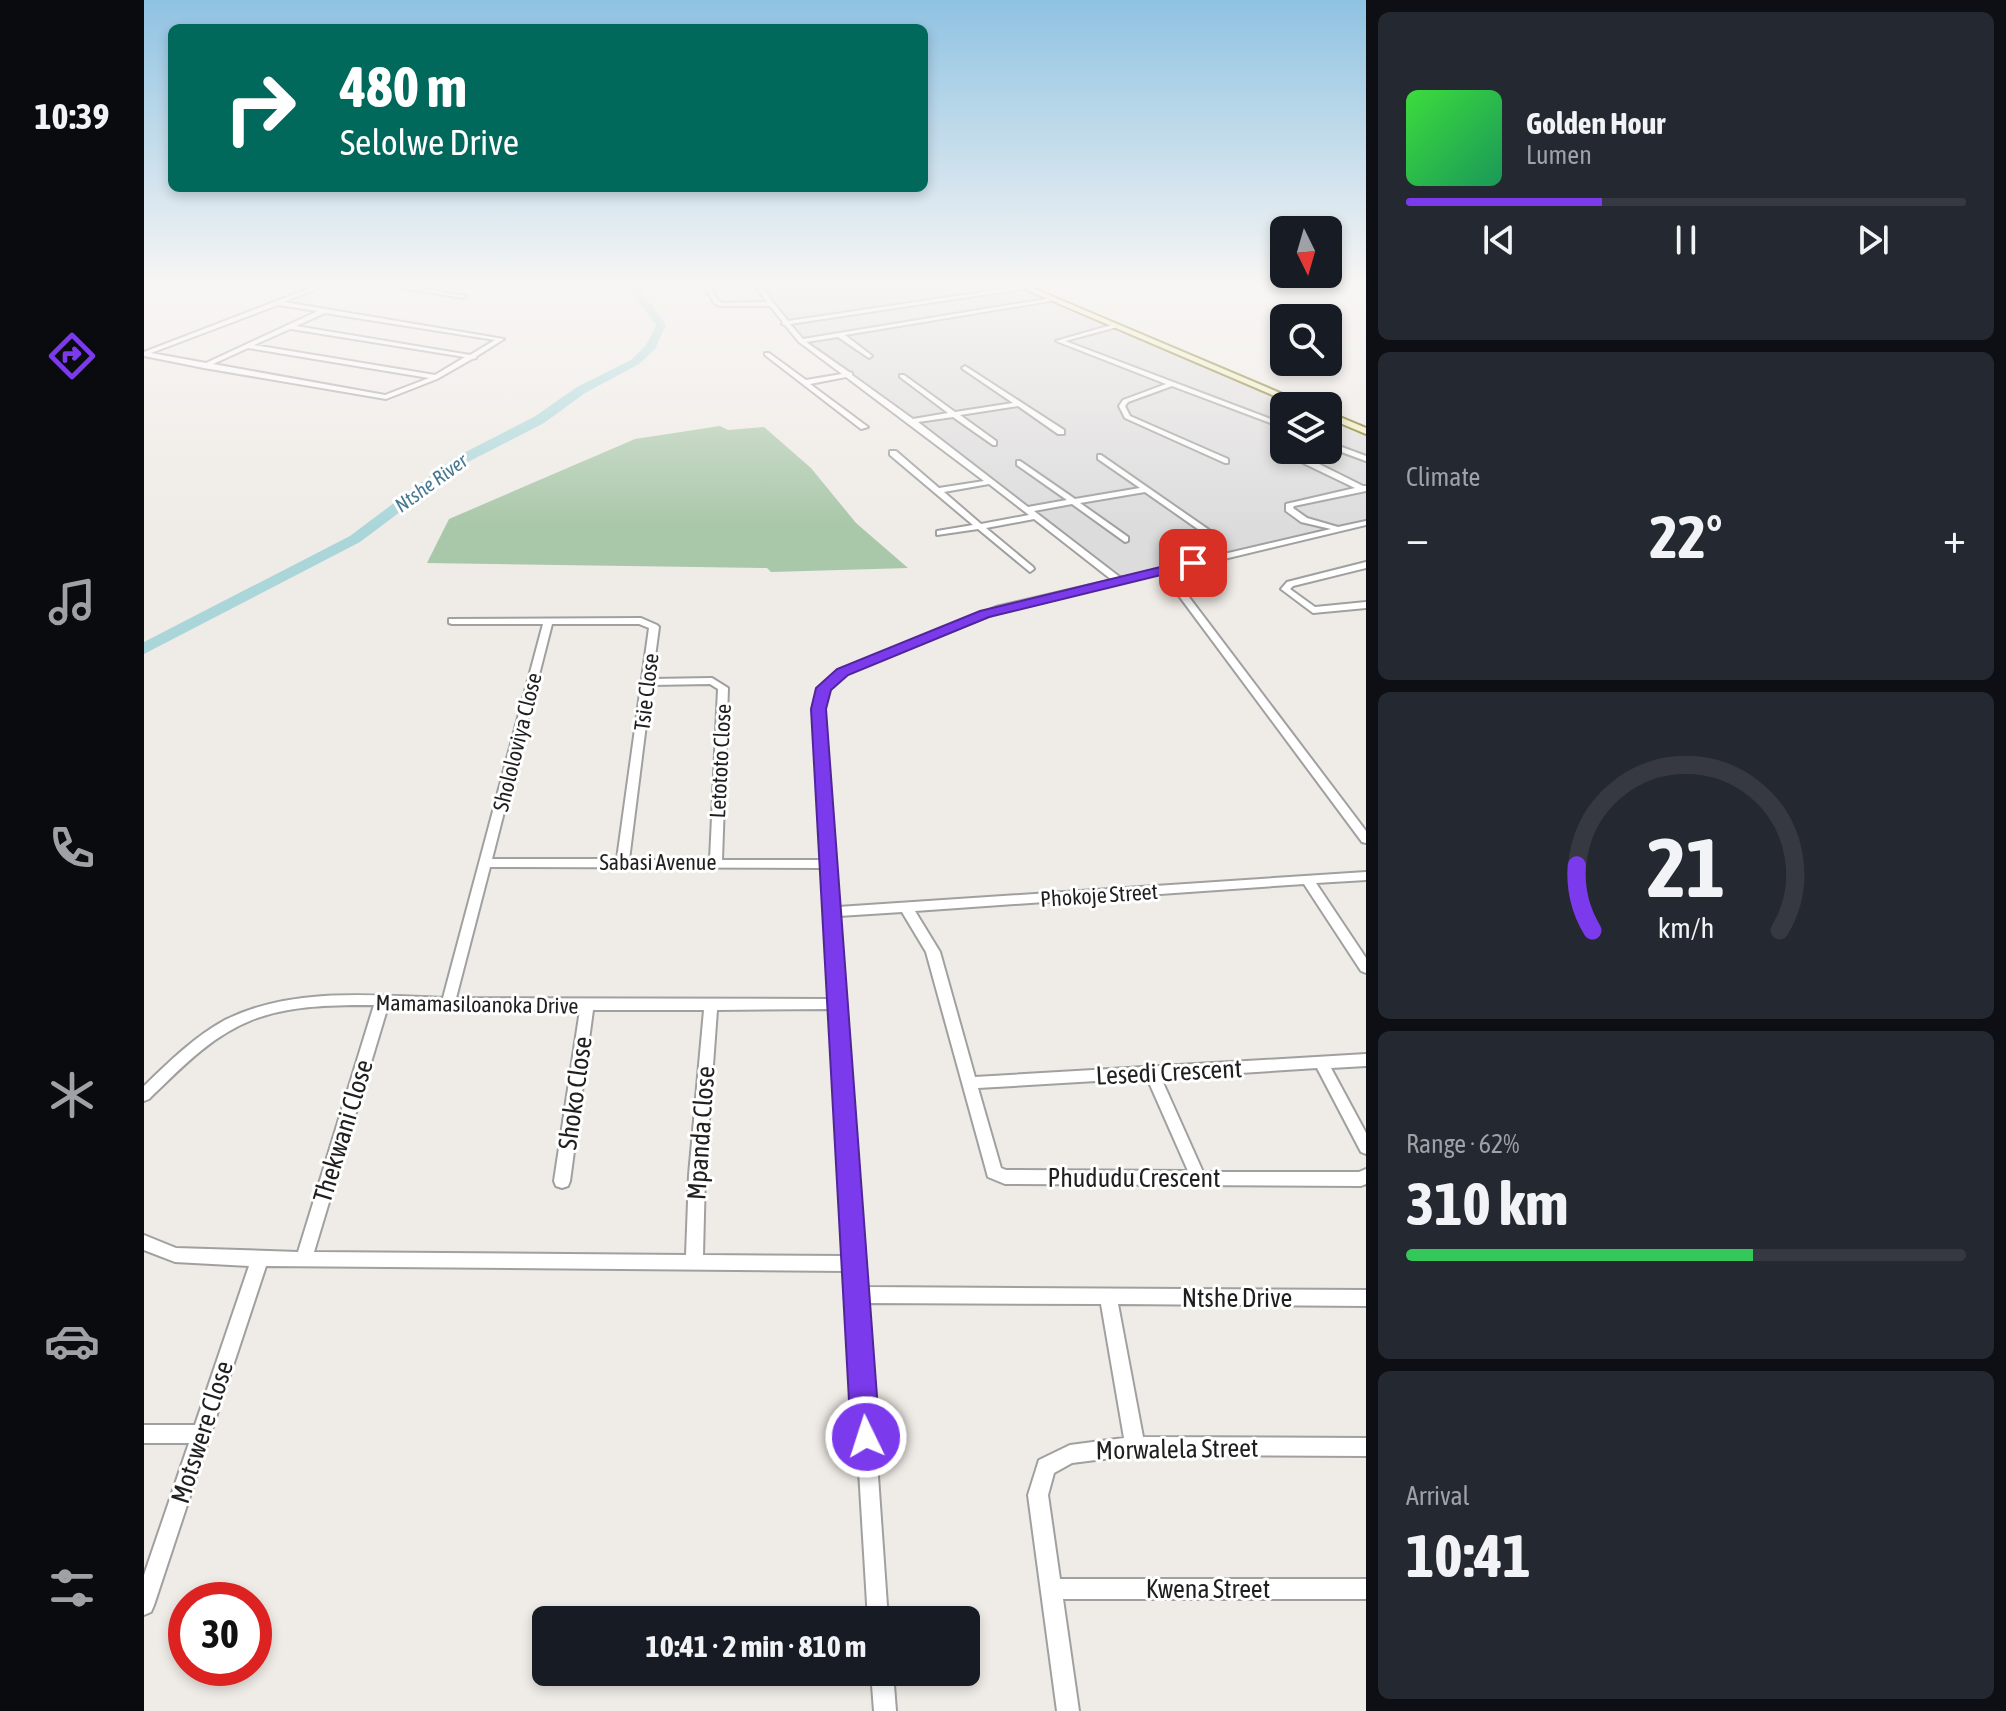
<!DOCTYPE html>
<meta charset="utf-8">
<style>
:root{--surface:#171b24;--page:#242831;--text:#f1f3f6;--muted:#9ea1a6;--line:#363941;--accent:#7c3aed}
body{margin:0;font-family:"Asap Condensed",sans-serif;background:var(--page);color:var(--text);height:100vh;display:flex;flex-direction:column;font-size:30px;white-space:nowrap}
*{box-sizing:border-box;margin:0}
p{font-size:26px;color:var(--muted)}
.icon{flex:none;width:44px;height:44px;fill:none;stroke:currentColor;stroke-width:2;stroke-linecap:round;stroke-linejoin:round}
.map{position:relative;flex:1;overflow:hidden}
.details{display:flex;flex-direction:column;gap:12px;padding:12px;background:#0d0f14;width:640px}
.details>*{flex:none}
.guide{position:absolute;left:24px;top:24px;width:760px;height:168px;border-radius:12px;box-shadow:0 4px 12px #0003;background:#00695c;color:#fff;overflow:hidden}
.needle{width:52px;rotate:175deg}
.fabs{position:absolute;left:1126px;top:216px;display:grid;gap:16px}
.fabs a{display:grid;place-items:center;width:72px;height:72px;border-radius:12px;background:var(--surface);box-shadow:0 4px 12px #0003;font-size:40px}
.speed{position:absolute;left:24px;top:1582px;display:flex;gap:16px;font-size:40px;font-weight:700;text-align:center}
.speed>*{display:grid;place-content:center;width:104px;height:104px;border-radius:50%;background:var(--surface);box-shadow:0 4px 12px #0003;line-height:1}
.speed .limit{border:12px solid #d22;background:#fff;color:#111}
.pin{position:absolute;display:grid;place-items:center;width:68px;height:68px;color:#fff;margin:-34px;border-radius:16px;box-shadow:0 4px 12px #0006}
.me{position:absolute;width:88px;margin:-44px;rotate:356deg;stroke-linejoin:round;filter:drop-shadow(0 0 6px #0008)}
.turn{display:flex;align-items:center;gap:28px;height:168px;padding:0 40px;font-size:36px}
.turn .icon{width:104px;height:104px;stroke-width:2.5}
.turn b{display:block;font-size:56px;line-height:68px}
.big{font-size:60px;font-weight:700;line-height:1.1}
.details .card{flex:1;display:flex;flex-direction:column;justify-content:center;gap:12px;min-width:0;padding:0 28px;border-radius:12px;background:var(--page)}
.details .dial{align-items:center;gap:0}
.dial svg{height:208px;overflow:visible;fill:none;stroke:var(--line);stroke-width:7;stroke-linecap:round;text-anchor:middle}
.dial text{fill:var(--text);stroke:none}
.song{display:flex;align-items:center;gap:24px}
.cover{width:96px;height:96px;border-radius:12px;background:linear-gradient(135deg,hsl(120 70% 55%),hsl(150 70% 35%))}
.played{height:8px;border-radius:4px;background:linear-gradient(90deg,var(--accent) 35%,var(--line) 35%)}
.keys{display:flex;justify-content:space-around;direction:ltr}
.heat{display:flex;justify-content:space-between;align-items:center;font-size:44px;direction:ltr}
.charge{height:12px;border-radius:6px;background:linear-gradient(90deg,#34c759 62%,var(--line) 0)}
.trip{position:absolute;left:388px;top:1606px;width:448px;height:80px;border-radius:12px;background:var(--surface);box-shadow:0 4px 12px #0003;font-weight:700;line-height:80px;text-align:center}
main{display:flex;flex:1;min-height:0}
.tab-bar{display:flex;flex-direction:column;width:144px;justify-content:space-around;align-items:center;background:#090b0e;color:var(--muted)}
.tab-bar .icon{width:56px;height:56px}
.tab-bar .current{color:var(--accent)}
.tab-bar b{font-size:36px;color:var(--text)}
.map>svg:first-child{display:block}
</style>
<main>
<nav class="tab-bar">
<b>10:39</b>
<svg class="icon current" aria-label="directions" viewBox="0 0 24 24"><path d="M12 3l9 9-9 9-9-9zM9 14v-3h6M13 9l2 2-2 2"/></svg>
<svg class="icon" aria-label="music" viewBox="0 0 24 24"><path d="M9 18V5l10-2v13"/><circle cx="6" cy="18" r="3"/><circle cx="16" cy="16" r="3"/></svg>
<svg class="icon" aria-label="phone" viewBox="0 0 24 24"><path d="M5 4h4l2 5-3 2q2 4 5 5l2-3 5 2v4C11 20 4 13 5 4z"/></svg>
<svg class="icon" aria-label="climate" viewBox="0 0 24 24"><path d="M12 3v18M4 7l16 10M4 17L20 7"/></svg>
<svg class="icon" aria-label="car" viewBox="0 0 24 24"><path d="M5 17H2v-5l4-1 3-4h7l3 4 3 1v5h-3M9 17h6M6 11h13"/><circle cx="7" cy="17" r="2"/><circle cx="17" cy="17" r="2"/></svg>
<svg class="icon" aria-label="filters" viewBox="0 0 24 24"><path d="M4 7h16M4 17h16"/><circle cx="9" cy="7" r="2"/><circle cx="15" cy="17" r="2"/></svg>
</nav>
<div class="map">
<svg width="1222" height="1711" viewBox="0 0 1222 1711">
<rect width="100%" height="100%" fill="#efebe6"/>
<path fill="#dddcdd" d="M614,287h265l283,119h-22v44h44v-35l38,16v92l-248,57 -310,-235z"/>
<path fill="#a9c7a9" d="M576,426l8,4 36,-3 47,41 45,55 52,45 -137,4 -4,-4 -340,-5 22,-44 186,-80z"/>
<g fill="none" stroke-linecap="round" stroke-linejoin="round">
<path fill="#aad6da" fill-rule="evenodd" d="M483,287h11l28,38 -11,24 -16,15 -54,29 -41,30 -80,41 -104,78 -216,112v-12l206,-106 104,-78 80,-41 43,-30 54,-27 15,-15 10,-20z"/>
<defs>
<path id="street" d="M169,287h8l-37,15 220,37 -27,17 -1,2 -4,1 -35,20 -51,20 -182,-31 -60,-12v-4zM134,305l40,6 -112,52 -55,-10zM181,313l170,27 -25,15 -174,-29zM146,329h1l174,28 -30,18 -181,-30zM104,348l181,30 -44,17 -172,-31z
M253,287h17l52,9 -3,2z
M562,287h5l7,14 5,2 44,-1 -11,-15h5l27,34 229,-34 11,1 -238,36 13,15 249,-41 -2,3 -205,34 26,20 1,1 -3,2 -31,-21 -32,5 43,30 3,1v2l61,44 35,-6 -48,-36v-2h4l51,37 58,-9 -50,-34 -1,-1 3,-2 99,64v4h-6l-40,-28 -58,9 36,26v4h-3l-40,-28 -35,5 110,85 39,-7 -50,-35v-4h3l55,38 65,-11 -42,-29v-4h3l111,77 -7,2 -60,-42 -65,11 48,34v4l-3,1 -53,-38 -38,7 87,67 210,-49 -30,-7 -15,-11v-7l69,-16 -54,-26v-4h6l56,28h3v5l-72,15 -1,2 14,10 31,9 28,-6v4l-196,47 196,259v12l-4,-1 -200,-269 -160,38 -157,63 -16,15 -5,20 14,198 528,-35v8l-50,3 50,75v15l-5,-2 -57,-87 -389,27 25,41 35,125 391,-23v12l-35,2 35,65v21l-5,-2 -44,-84 -156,10 42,94h156l7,-3v15l-5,2 -356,-2 -17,-7 -62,-225 -24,-40 -63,4 26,371 501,3v16l-248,-2 25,133 223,1v18l-231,-1 -63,8 -18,10 -6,22 12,84h306v20h-303l16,112h-22l-29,-216 11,-35 31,-15 54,-7 -23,-134 -235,-1 22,317h-20l-21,-349 -581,-5 -112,339 -3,7 -7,3v-40l45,-132h-45v-18h51l54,-159 -74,-4 -31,-12v-15l32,13 122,4 76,-247c-40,0 -84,0 -122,15 -41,16 -72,49 -103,79l-5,2v-15c25,-24 50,-49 81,-66 66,-33 147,-25 218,-22l100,-374h-91l-3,-1v-4l192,-1 16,7 2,2 -7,52 60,-1 16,10 -6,172h101l-9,-151 5,-21 20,-18 157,-63 116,-27 -78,-61 -48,9 47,39 1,2 -4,3 -52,-43 -41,6v-4l36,-6 -83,-70v-4h6l43,37 45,-7 -138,-104 -36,7 58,43 -7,2 -96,-74v-2h4l37,27 36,-6 -43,-32 -14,-17 -3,-1 1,-2 -13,-16h-50l-6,-3zM845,484l40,31 -48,9 -37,-32zM408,624h87l10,4 -32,231h-125zM566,684l8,5 -8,171h-81l22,-175zM346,867l333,1 8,131 -375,-1zM244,1006l60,3 132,1 -26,171 2,5 6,2 6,-2 2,-5 23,-171h111l-15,165 -3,80 -372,-3zM688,1009l14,247 -143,-1 2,-80 12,-165zM1003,1078l41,93 -182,-1 -5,-2 -23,-80z
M971,324l2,3 -52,14 219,83v4l-112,-42 -44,16 -3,4 5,10 98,43v4h-3l-100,-45 -6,-12 4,-6 43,-16 -110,-43z
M1184,442l38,14v5l-38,-14z
M1222,562v6l-73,18 -3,3 25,18 51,-5v6l-53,5 -32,-24 6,-7z
M727,1672h22l3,39h-22z"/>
<path id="secondary" d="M876,287h10l281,119h-13z
M1184,412l38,16v6l-38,-16z"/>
</defs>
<use href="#street" stroke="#a0a0a0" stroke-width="4"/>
<use href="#secondary" stroke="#706b0d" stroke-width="4"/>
<use href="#street" fill="#fff" fill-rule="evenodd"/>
<use href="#secondary" fill="#f5efbf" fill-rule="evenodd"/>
</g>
<linearGradient id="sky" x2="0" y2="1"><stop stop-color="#8fc2e2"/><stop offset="0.54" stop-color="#f8f6f4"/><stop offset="1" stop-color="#f8f6f4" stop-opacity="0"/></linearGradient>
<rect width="1222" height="527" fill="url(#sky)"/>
<path fill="#7c3aed" stroke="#51269a" stroke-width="2" d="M1049,559l5,1v6l-209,51 -141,58 -17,15 -5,19 54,728 -4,10 -10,5 -10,-5 -5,-10 -40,-728 5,-21 21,-19 143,-58z"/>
<g text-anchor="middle" stroke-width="6" stroke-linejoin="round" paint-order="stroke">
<g font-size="20" font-style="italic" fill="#487992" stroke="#fff">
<text transform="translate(287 483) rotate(-36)" y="7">Ntshe River</text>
</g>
<g font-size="22" fill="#1f1f1f" stroke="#fff">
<text transform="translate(502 692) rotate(-83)" y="8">Tsie Close</text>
<text transform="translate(373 742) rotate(-76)" y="8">Shololoviya Close</text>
<text transform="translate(576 761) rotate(-87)" y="8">Letototo Close</text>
<text x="514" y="870">Sabasi Avenue</text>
<text transform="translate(955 895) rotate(-4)" y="8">Phokoje Street</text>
<text transform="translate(333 1004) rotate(1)" y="8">Mamamasiloanoka Drive</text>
</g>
<g font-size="26" fill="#1f1f1f" stroke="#fff">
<text transform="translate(1025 1072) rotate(-3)" y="9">Lesedi Crescent</text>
<text transform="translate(431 1093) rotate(-82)" y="9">Shoko Close</text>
<text transform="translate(199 1131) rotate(-73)" y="9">Thekwani Close</text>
<text transform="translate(557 1133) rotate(-86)" y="9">Mpanda Close</text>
<text x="990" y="1187">Phududu Crescent</text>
<text x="1093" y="1307">Ntshe Drive</text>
<text transform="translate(58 1432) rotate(-72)" y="9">Motswere Close</text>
<text transform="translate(1033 1449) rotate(-1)" y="9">Morwalela Street</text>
<text x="1064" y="1598">Kwena Street</text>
</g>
</g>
</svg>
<div class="fabs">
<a><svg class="needle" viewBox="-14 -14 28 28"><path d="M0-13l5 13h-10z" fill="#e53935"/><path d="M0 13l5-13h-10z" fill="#9ea1a6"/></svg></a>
<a><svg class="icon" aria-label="search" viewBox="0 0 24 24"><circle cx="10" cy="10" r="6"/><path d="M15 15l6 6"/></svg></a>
<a><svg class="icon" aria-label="layers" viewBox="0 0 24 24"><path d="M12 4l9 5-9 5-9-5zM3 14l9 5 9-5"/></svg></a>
</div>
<div class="speed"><div class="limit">30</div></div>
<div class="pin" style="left:1049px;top:563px;background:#d93025"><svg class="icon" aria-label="arrive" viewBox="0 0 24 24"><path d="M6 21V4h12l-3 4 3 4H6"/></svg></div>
<svg class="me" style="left:722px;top:1437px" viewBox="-20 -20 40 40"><circle r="17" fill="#7c3aed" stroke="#fff" stroke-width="3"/><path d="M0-11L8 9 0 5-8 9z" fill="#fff"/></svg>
<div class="trip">10:41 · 2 min · 810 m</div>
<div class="guide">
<div class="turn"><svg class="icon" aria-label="right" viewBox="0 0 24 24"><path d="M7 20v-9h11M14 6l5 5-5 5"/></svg><div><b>480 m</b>Selolwe Drive</div></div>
</div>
</div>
<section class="details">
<div class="card">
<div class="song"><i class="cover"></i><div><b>Golden Hour</b><p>Lumen</p></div></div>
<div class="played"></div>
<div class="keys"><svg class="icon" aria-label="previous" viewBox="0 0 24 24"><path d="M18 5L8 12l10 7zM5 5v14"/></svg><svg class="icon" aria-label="pause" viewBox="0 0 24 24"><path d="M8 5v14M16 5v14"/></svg><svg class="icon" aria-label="next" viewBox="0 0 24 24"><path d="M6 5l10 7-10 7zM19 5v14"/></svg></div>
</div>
<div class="card"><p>Climate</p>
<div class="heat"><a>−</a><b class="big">22°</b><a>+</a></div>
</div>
<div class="card dial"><svg viewBox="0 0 100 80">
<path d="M14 69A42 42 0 1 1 86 69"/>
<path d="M14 69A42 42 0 0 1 8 44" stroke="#7c3aed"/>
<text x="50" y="56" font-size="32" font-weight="700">21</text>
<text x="50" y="72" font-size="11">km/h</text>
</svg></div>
<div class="card"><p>Range · 62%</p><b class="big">310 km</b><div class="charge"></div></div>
<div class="card"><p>Arrival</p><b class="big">10:41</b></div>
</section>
</main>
